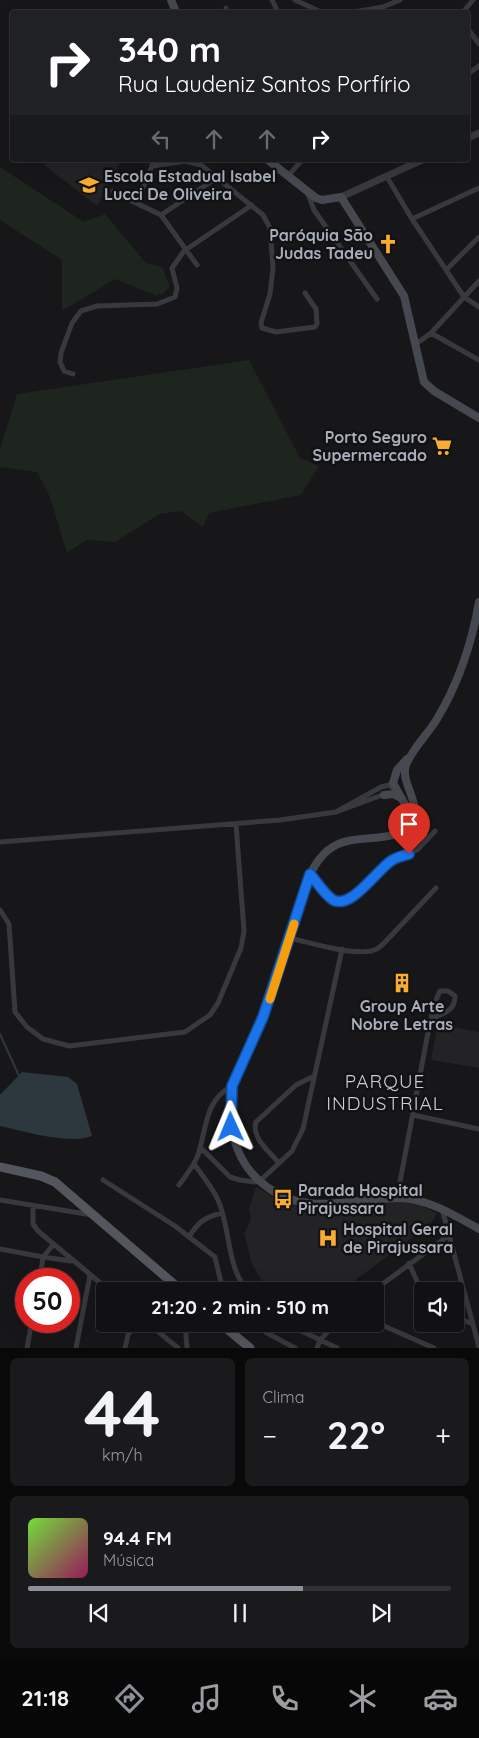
<!DOCTYPE html>
<html lang="pt">
<meta charset="utf-8">
<style>
:root{--surface:#111113;--page:#1a1a1c;--text:#f1f3f6;--muted:#9c9da0;--line:#303133;--accent:#8c9099}
body{margin:0;font-family:Quicksand,sans-serif;background:var(--page);color:var(--text);height:100vh;display:flex;flex-direction:column;font-size:19px;white-space:nowrap}
*{box-sizing:border-box;margin:0}
p{font-size:16px;color:var(--muted)}
.icon{flex:none;width:28px;height:28px;fill:none;stroke:currentColor;stroke-width:2;stroke-linecap:round;stroke-linejoin:round}
.map{position:relative;height:1348px;overflow:hidden}
.details{display:flex;flex-direction:column;gap:10px;padding:10px;background:#09090a;flex:1}
.details>*{flex:none}
.guide{position:absolute;left:10px;top:10px;width:460px;height:152px;border-radius:5px;box-shadow:0 5px 20px #0002,0 0 0 1px var(--line);background:#202124;color:#fff;overflow:hidden}
.controls{position:absolute;left:414px;top:1282px;display:grid;gap:10px}
.controls a{display:grid;place-items:center;width:50px;height:50px;border-radius:5px;background:var(--surface);box-shadow:0 5px 20px #0002,0 0 0 1px var(--line);font-size:25px}
.speed{position:absolute;left:15px;top:1268px;display:flex;gap:10px;font-size:25px;font-weight:700;text-align:center}
.speed>*{display:grid;place-content:center;width:65px;height:65px;border-radius:50%;background:var(--surface);box-shadow:0 5px 20px #0002,0 0 0 1px var(--line);line-height:1}
.speed .limit{border:8px solid #d22;background:#fff;color:#111}
.pin{position:absolute;display:grid;place-items:center;width:42px;height:42px;color:#fff;margin:-51px -21px;border-radius:50% 50% 50% 0;rotate:-45deg;box-shadow:0 0 5px #0007}
.pin .icon{rotate:45deg}
.me{position:absolute;width:55px;margin:-28px;rotate:359deg;stroke-linejoin:round;filter:drop-shadow(0 0 4px #0008)}
.turn{display:flex;align-items:center;gap:18px;height:105px;padding:0 25px;font-size:22px}
.turn .icon{width:65px;height:65px;stroke-width:2.5}
.turn b{display:block;font-size:35px;line-height:42px}
.lanes{display:flex;align-items:center;height:48px;padding:0 25px;background:#0003;justify-content:center;gap:25px;direction:ltr}
.lanes .off{opacity:.35}
.big{font-size:38px;font-weight:700;line-height:1.1}
.details .card{flex:1;display:flex;flex-direction:column;justify-content:center;gap:8px;min-width:0;padding:0 18px;border-radius:8px;background:var(--page)}
.details .dial{align-items:center;gap:0}
.dial b{font-size:65px;line-height:1}
.song{display:flex;align-items:center;gap:15px}
.cover{width:60px;height:60px;border-radius:8px;background:linear-gradient(135deg,hsl(100 70% 55%),hsl(330 70% 35%))}
.played{height:5px;border-radius:2px;background:linear-gradient(90deg,var(--accent) 65%,var(--line) 65%)}
.keys{display:flex;justify-content:space-around;direction:ltr}
.heat{display:flex;justify-content:space-between;align-items:center;font-size:28px;direction:ltr}
.details .tiles{flex:1;display:grid;gap:10px;grid-template-columns:1fr 1fr}
.card:last-child{grid-column:span 2}
.trip{position:absolute;left:96px;top:1282px;width:288px;height:50px;border-radius:5px;background:var(--surface);box-shadow:0 5px 20px #0002,0 0 0 1px var(--line);font-weight:700;line-height:50px;text-align:center}
.tab-bar{display:flex;height:80px;justify-content:space-around;align-items:center;background:#070708;color:var(--muted)}
.tab-bar .icon{width:35px;height:35px}
.tab-bar .on{color:var(--accent)}
.tab-bar b{font-size:22px;color:var(--text)}
.map>svg:first-child{display:block}
</style>
<div class="map">
<svg width="479" height="1348" viewBox="0 0 479 1348">
<rect width="100%" height="100%" fill="#171719"/>
<path fill="#232326" d="M49,160h71l1,1 -24,45 -53,-41z
M438,1024l41,8v36l-48,-8z
M256,1187l23,13 29,8 19,1 66,-8 27,4 16,8 -2,6 -9,9 -84,63h-33l-4,-5h-6l-15,5h-11l-8,-7 -12,-20 -8,-31 7,-13 -2,-11z"/>
<path fill="#1d251e" d="M0,167l84,55 21,-8 41,49 16,4 8,19 -6,7 -7,3 -42,-17 -53,32v-51l-62,-40z
M249,360l51,98 19,8 -18,29 -92,18 -6,14 -22,-16 -21,3 -45,28 -28,-2 -20,13 -17,-56 -13,-25 -37,-5v-18l17,-55z"/>
<path fill="#2d373e" d="M22,1072l46,5 9,7 15,52c-24,9 -68,-5 -92,-10v-31z"/>
<g fill="none" stroke-linecap="round" stroke-linejoin="round">
<path stroke="#2d373e" stroke-width="2" d="M0,1034l20,44"/>
<path stroke="#38393f" stroke-width="5" d="M272,0l6,12
M295,0l26,12
M226,8v4
M354,12l29,-5 17,-7
M463,12l10,-12
M468,29l11,15
M468,74l11,-8
M154,160l-8,22 -12,20 27,13 36,50
M153,166l32,-5 16,4 62,50 7,13 3,40 -3,26 -9,29 1,5 14,4 39,-5 2,-3 -1,-15 -11,-16
M288,176l14,-16
M387,177l25,42 52,78 15,10
M113,191l21,11
M308,194l6,16 63,89
M161,215l57,-38
M412,219l67,-31
M446,270l33,-33
M431,333l48,27
M416,344l15,-11 48,-52
M73,374l-9,-3 -4,-9 1,-9 11,-30 9,-12 16,-5 60,-2 18,-7 2,-9 -5,-20 12,-17 68,-46
M336,812l45,-25 8,-2 4,3
M0,842l280,-22 56,-8 49,-18
M310,874l25,27h8l11,-5 37,-35 26,-11 18,-19
M0,910l9,14 6,88 12,15 16,12 26,7 116,-14 25,-17 8,-12 23,-55 3,-17 -8,-107
M289,938c23,5 59,17 82,13 7,-1 11,-6 16,-11l49,-52
M413,1115l66,14
M200,1147l30,30 10,3 15,2 8,-4 29,-27 11,-22 39,-180
M279,1163c-9,-11 -28,-25 -23,-41l40,-37 18,-9
M194,1164c8,11 18,23 24,36 13,29 8,67 30,91
M103,1180l72,46 40,31 8,34
M179,1185c7,-10 15,-19 19,-30 9,-27 6,-54 34,-69
M397,1198l32,-171c3,-12 5,-25 11,-36h8l7,5c0,15 -11,17 -24,23
M0,1200l92,15
M33,1206v18l5,7 72,60
M442,1209l37,138
M189,1237c9,-15 16,-20 33,-24
M0,1249l43,8 10,-12
M409,1263l13,30
M40,1279l3,-22 28,4
M373,1291l75,-55
M455,1317l18,7
M375,1322l59,26
M149,1324l29,24
M185,1324l2,24
M256,1324l11,9 28,15
M287,1324l50,24
M27,1348l5,-27
M76,1348l14,-73
M125,1348l3,-13 7,-11
M317,1348l3,-8 15,-16"/>
<path stroke="#38393f" stroke-width="7" d="M468,138l11,-5
M341,197l81,-37"/>
<path stroke="#46484f" stroke-width="8" d="M171,0l5,12
M268,160l48,38 6,2 19,-3 63,99 20,86 10,9 45,27
M479,602c-7,40 -21,82 -42,117 -9,15 -25,30 -31,46 -6,18 15,36 6,54 -15,33 -63,6 -89,36 -15,16 -20,38 -26,59 -11,35 -20,71 -35,105 -11,27 -29,53 -31,82 -3,33 8,66 36,86 40,30 85,11 130,11 30,0 57,17 82,31
M407,759l-10,11 -4,13 14,25v18
M384,795l9,-1 8,4"/>
<path stroke="#54565e" stroke-width="9" d="M0,1167l41,9 14,6 127,109
M221,1324l29,24"/>
</g>
<g fill="none" stroke-linecap="round" stroke-linejoin="round">
<defs>
<path id="route" d="M231,1127l1,-41 31,-69 47,-143c7,8 14,20 23,26 18,10 44,-30 58,-39 5,-4 12,-5 18,-7"/>
</defs>
<use href="#route" stroke="#114b97" stroke-width="12"/>
<use href="#route" stroke="#1a73e8" stroke-width="9"/>
<path stroke="#f59e0b" stroke-width="9" d="M270,999l24,-75"/>
</g>
<defs>
<symbol id="school-bare" viewBox="-9 -9 18 18"><path d="M0-5L7-2L0 1L-7-2ZM-4 1L0 2.5L4 1V4Q0 6-4 4Z" fill="#f8ad30" stroke="#121214" stroke-width="2.5" paint-order="stroke"/></symbol>
<symbol id="church-bare" viewBox="-9 -9 18 18"><path d="M-1.2-6h2.4v3.5h3.3v2.4h-3.3V6h-2.4V-.1h-3.3v-2.4h3.3Z" fill="#f8ad30" stroke="#121214" stroke-width="2.5" paint-order="stroke"/></symbol>
<symbol id="supermarket-bare" viewBox="-9 -9 18 18"><path d="M-6-5.5h2.5l.6 2H6L4.5 2H-2.5L-4.4-4H-6ZM-1.5 3.2a1.3 1.3 0 1 0 .1 0ZM3 3.2a1.3 1.3 0 1 0 .1 0Z" fill="#f8ad30" stroke="#121214" stroke-width="2.5" paint-order="stroke"/></symbol>
<symbol id="building-bare" viewBox="-9 -9 18 18"><path d="M-4-6H4V6H1V3H-1V6H-4ZM-2.5-4.3h1.7v1.8h-1.7ZM.8-4.3h1.7v1.8H.8ZM-2.5-1h1.7V.8h-1.7ZM.8-1h1.7V.8H.8Z" fill="#f8ad30" stroke="#121214" stroke-width="2.5" paint-order="stroke"/></symbol>
<symbol id="bus-bare" viewBox="-9 -9 18 18"><path d="M-5-6H5V4H4V6H2V4H-2V6H-4V4H-5ZM-3.5-4V0h7V-4ZM-3.5 1.2v1.5H-2V1.2ZM2 1.2v1.5H3.5V1.2Z" fill="#f8ad30" stroke="#121214" stroke-width="2.5" paint-order="stroke"/></symbol>
<symbol id="hospital-bare" viewBox="-9 -9 18 18"><path d="M-5-5h3v3.5h4V-5h3V5h-3V1.5h-4V5h-3Z" fill="#f8ad30" stroke="#121214" stroke-width="2.5" paint-order="stroke"/></symbol>
</defs>
<g fill-rule="evenodd">
<use href="#school-bare" x="75" y="171" width="28" height="28"/>
<use href="#church-bare" x="374" y="230" width="28" height="28"/>
<use href="#supermarket-bare" x="428" y="432" width="28" height="28"/>
<use href="#building-bare" x="388" y="969" width="28" height="28"/>
<use href="#bus-bare" x="269" y="1185" width="28" height="28"/>
<use href="#hospital-bare" x="314" y="1224" width="28" height="28"/>
</g>
<g text-anchor="middle" stroke-width="5" stroke-linejoin="round" paint-order="stroke">
<g font-size="16" font-weight="bold" fill="#a9afba" stroke="#121214" text-anchor="start">
<text x="104" y="182">Escola Estadual Isabel<tspan x="104" dy="18">Lucci De Oliveira</tspan></text>
<text x="373" y="241" text-anchor="end">Paróquia São<tspan x="373" dy="18">Judas Tadeu</tspan></text>
<text x="427" y="443" text-anchor="end">Porto Seguro<tspan x="427" dy="18">Supermercado</tspan></text>
<text x="402" y="1012" text-anchor="middle">Group Arte<tspan x="402" dy="18">Nobre Letras</tspan></text>
<text x="298" y="1196">Parada Hospital<tspan x="298" dy="18">Pirajussara</tspan></text>
<text x="343" y="1235">Hospital Geral<tspan x="343" dy="18">de Pirajussara</tspan></text>
</g>
<g font-size="19" letter-spacing="1" fill="#caced6" stroke="#121214">
<text x="385" y="1088">PARQUE<tspan x="385" dy="22">INDUSTRIAL</tspan></text>
</g>
</g>
</svg>
<div class="controls">
<a><svg class="icon" aria-label="sound" viewBox="0 0 24 24"><path d="M4 9h4l5-4v14l-5-4H4zM17 9q2 3 0 6"/></svg></a>
</div>
<div class="speed"><div class="limit">50</div></div>
<div class="pin" style="left:409px;top:854px;background:#d93025"><svg class="icon" aria-label="arrive" viewBox="0 0 24 24"><path d="M6 21V4h12l-3 4 3 4H6"/></svg></div>
<svg class="me" style="left:231px;top:1127px" viewBox="-20 -20 40 40"><path d="M0-17L14 15 0 8-14 15z" fill="#1a73e8" stroke="#fff" stroke-width="4"/></svg>
<div class="trip">21:20 · 2 min · 510 m</div>
<div class="guide">
<div class="turn"><svg class="icon" aria-label="right" viewBox="0 0 24 24"><path d="M7 20v-9h11M14 6l5 5-5 5"/></svg><div><b>340 m</b>Rua Laudeniz Santos Porfírio</div></div>
<div class="lanes"><svg class="icon off" aria-label="left" viewBox="0 0 24 24"><path d="M17 20v-9H6M10 6l-5 5 5 5"/></svg><svg class="icon off" aria-label="ahead" viewBox="0 0 24 24"><path d="M12 20V5M6 11l6-6 6 6"/></svg><svg class="icon off" aria-label="ahead" viewBox="0 0 24 24"><path d="M12 20V5M6 11l6-6 6 6"/></svg><svg class="icon" aria-label="right" viewBox="0 0 24 24"><path d="M7 20v-9h11M14 6l5 5-5 5"/></svg></div>
</div>
</div>
<section class="details">
<div class="tiles">
<div class="card dial"><b>44</b><p>km/h</p></div>
<div class="card"><p>Clima</p>
<div class="heat"><a>−</a><b class="big">22°</b><a>+</a></div>
</div>
<div class="card">
<div class="song"><i class="cover"></i><div><b>94.4 FM</b><p>Música</p></div></div>
<div class="played"></div>
<div class="keys"><svg class="icon" aria-label="previous" viewBox="0 0 24 24"><path d="M18 5L8 12l10 7zM5 5v14"/></svg><svg class="icon" aria-label="pause" viewBox="0 0 24 24"><path d="M8 5v14M16 5v14"/></svg><svg class="icon" aria-label="next" viewBox="0 0 24 24"><path d="M6 5l10 7-10 7zM19 5v14"/></svg></div>
</div>
</div>
</section>
<nav class="tab-bar">
<b>21:18</b>
<svg class="icon on" aria-label="directions" viewBox="0 0 24 24"><path d="M12 3l9 9-9 9-9-9zM9 14v-3h6M13 9l2 2-2 2"/></svg>
<svg class="icon" aria-label="music" viewBox="0 0 24 24"><path d="M9 18V5l10-2v13"/><circle cx="6" cy="18" r="3"/><circle cx="16" cy="16" r="3"/></svg>
<svg class="icon" aria-label="phone" viewBox="0 0 24 24"><path d="M5 4h4l2 5-3 2q2 4 5 5l2-3 5 2v4C11 20 4 13 5 4z"/></svg>
<svg class="icon" aria-label="climate" viewBox="0 0 24 24"><path d="M12 3v18M4 7l16 10M4 17L20 7"/></svg>
<svg class="icon" aria-label="car" viewBox="0 0 24 24"><path d="M5 17H2v-5l4-1 3-4h7l3 4 3 1v5h-3M9 17h6M6 11h13"/><circle cx="7" cy="17" r="2"/><circle cx="17" cy="17" r="2"/></svg>
</nav>
